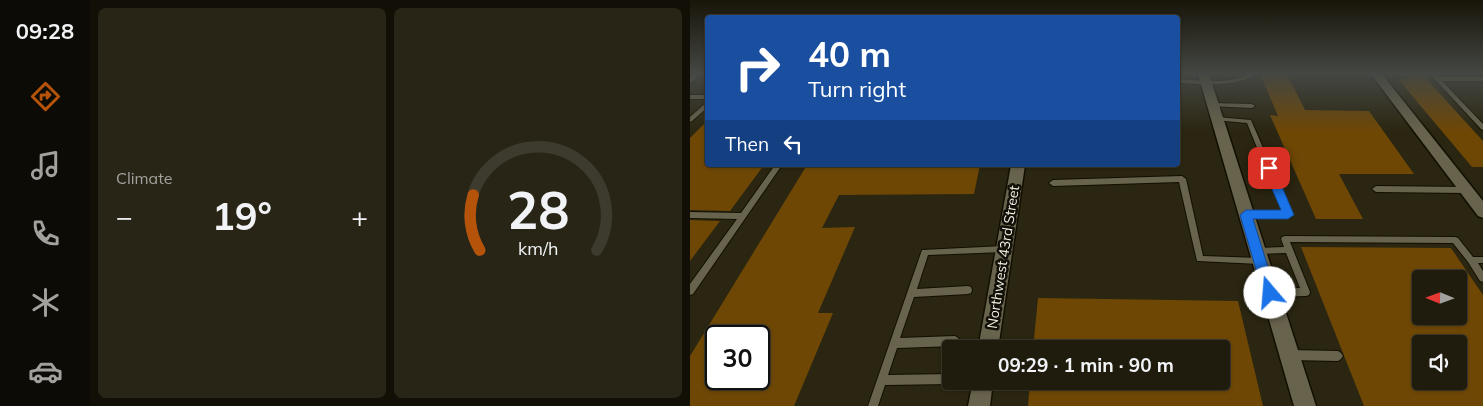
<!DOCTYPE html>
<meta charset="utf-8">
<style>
:root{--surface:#201c0d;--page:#282516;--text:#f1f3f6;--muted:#a2a19d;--line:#3d3a2e;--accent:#b45309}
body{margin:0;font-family:Mulish,sans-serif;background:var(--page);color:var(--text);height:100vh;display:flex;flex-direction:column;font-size:19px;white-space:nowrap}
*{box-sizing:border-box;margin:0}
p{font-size:16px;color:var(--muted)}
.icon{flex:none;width:28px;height:28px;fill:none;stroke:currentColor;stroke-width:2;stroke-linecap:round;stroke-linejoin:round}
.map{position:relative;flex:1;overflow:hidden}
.side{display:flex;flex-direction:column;gap:8px;padding:8px;background:#120f07;width:600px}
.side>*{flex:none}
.top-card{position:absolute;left:15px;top:15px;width:475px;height:152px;border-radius:5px;box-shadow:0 1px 4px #0004,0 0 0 1px var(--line);background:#1a4fa0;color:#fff;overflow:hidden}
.needle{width:32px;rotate:271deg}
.tools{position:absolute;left:722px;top:270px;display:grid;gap:10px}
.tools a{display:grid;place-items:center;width:55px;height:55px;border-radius:5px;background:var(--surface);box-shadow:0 1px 4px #0004,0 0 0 1px var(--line);font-size:25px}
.speed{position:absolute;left:15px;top:325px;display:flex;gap:10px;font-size:25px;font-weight:700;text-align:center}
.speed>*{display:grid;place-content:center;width:65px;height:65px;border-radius:50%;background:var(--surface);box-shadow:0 1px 4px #0004,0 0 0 1px var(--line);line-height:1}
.speed .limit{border:2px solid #111;border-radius:8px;background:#fff;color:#111}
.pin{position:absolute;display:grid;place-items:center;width:42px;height:42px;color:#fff;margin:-21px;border-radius:10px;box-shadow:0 2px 8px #0006}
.me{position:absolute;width:55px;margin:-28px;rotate:342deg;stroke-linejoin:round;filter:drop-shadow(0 0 4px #0008)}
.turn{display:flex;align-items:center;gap:18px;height:105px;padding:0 20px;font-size:22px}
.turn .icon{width:65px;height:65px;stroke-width:2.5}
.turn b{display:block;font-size:35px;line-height:42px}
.then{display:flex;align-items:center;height:48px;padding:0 20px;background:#0003;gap:10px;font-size:19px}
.big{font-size:38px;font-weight:700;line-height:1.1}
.side .card{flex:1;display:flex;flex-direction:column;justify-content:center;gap:8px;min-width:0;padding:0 18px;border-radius:8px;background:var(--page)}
.side .dial{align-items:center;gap:0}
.dial svg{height:130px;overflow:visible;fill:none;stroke:var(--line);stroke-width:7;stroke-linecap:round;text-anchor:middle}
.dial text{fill:var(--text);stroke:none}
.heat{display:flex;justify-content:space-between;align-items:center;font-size:28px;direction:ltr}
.side .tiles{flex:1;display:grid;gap:8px;grid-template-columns:repeat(2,1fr)}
.trip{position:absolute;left:252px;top:340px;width:288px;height:50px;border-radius:5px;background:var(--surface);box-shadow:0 1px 4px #0004,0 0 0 1px var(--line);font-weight:700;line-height:50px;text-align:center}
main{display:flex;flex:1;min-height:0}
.tab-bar{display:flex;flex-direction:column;width:90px;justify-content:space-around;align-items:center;background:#0d0b05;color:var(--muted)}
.tab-bar .icon{width:35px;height:35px}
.tab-bar .selected{color:var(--accent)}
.tab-bar b{font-size:22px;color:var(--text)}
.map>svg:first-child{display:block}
</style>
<main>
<nav class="tab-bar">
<b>09:28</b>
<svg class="icon selected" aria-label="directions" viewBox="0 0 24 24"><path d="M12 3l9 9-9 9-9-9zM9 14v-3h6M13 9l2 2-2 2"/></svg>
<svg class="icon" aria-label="music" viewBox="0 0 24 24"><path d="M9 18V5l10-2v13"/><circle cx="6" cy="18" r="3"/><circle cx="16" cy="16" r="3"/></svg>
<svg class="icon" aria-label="phone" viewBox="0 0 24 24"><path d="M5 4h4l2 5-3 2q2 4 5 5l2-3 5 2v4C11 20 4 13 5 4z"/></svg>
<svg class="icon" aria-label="climate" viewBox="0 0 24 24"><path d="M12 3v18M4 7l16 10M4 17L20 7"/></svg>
<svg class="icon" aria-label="car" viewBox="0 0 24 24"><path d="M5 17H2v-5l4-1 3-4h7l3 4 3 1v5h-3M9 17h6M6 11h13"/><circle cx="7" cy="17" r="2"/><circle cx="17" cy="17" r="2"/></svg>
</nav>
<section class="side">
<div class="tiles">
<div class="card"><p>Climate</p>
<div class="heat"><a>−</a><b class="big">19°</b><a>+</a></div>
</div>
<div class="card dial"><svg viewBox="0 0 100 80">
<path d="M14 69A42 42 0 1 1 86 69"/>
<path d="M14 69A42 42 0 0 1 10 35" stroke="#b45309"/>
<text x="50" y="56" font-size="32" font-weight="700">28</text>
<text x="50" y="72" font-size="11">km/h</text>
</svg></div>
</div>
</section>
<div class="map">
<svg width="793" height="406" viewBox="0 0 793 406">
<rect width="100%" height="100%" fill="#2b2611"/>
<path fill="#6e4705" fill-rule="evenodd" d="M570,74h27l18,36 64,1 45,63h-75l24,45h-47l-46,-104 8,1z
M715,74h17l61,67v26h-11l-74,-88h12z
M18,120v45h56l-34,46 -40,-1v-72z
M117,165h173l-6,29 -135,1 -17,33 33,-1 -37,86h15l-39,93h-104v-50zM26,336h43v43h-43z
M0,220l30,1 -30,40z
M611,247l150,1 32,47v111h-119zM731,279h38v37h-38zM731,344h38v37h-38z
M348,298l200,3 25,105h-235l2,-25h191v-32h-188z"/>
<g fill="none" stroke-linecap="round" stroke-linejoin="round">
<defs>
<path id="lane" d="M558,74h8c-19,14 -56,10 -78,9v-4c21,1 52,6 70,-5z
M740,74h6l3,3h44v4h-41l41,43v6l-2,-1z
M0,95h18v4h-18z
M18,101v6l-16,14 -2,1v-5z
M522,103l40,1 3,2 -3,2 -42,-2 -1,-1z
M527,117l34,3 41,95 -1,2h-48l-1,-2 1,-2 3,-1h37l-36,-89 -32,-3v-2z
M85,165h7l-89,129 -3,1v-11l47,-65 -47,-1v-6l51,1z
M492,176l4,3 17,77 57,2 3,1 1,2 -1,2 -3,1 -63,-3 -18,-79 -126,4 -4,-3 4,-3z
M686,186l90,1 4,3 -4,3 -90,-1 -4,-3z
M595,236l170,1 3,1 15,19h10v6h-5l5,8v11l-3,-1 -12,-19 -15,-19 -163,-1 20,50 -1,3 -3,1 -36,1 -3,-1 -1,-3 1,-3 3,-1 30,-1 -14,-35 -29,1 -3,-1 -1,-2 1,-2 3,-1 27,-1 -3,-8 1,-2z
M314,246l3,1 1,2 -1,2 -3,1 -76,3 -11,34 51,-3 3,1 1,3 -1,3 -3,1 -54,3 -14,41 55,-2 3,2 2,3 -2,3 -3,2 -58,2 -9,27 63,-1v7h4l-4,3 -66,1 -7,21h-10l54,-156z
M601,350l47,1 3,2 2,3 -2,3 -3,2 -47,-1 -3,-2 -2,-3 2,-3z"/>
<path id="street" d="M0,74h11l-11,9z
M508,74h11l107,332h-22z
M681,74h11l101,127v17l-5,-2z
M321,165h14l-27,184h-20z
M283,381h20l-3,25h-22z"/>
</defs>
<use href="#lane" stroke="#130f00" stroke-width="2"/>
<use href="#street" stroke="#130f00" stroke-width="3"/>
<use href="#lane" fill="#68634d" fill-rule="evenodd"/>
<use href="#street" fill="#68634d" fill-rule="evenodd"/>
</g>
<linearGradient id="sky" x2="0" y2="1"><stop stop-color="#181509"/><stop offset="0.56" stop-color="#444743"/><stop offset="1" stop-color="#444743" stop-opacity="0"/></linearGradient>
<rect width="793" height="131" fill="url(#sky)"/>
<path fill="#1a73e8" stroke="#114b97" d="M579,164l5,4 20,47 -6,4h-35l23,74 -1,4 -5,2 -5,-2 -2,-4 -23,-78 6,-5h35l-18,-42z"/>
<g text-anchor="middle" stroke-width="5" stroke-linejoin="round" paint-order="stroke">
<g font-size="14" fill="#f4f1e4" stroke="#110f07">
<text transform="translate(313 257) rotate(-81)" y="5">Northwest 43rd Street</text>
</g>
</g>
</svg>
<div class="tools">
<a><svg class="needle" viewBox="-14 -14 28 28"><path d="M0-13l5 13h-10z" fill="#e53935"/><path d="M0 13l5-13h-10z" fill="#a2a19d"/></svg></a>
<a><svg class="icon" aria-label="sound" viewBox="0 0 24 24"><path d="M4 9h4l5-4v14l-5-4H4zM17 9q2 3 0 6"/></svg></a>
</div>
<div class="speed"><div class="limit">30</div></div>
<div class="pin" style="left:579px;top:168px;background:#d93025"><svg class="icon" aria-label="arrive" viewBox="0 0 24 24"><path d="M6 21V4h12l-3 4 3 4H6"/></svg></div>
<svg class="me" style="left:580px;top:293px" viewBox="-20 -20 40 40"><circle r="19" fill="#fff"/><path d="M0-13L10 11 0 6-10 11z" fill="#1a73e8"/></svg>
<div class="trip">09:29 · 1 min · 90 m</div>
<div class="top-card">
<div class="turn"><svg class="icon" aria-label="right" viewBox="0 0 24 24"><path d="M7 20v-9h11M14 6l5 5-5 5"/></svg><div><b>40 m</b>Turn right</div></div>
<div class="then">Then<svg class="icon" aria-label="left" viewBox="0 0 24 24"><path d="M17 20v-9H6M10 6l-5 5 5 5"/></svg></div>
</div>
</div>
</main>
